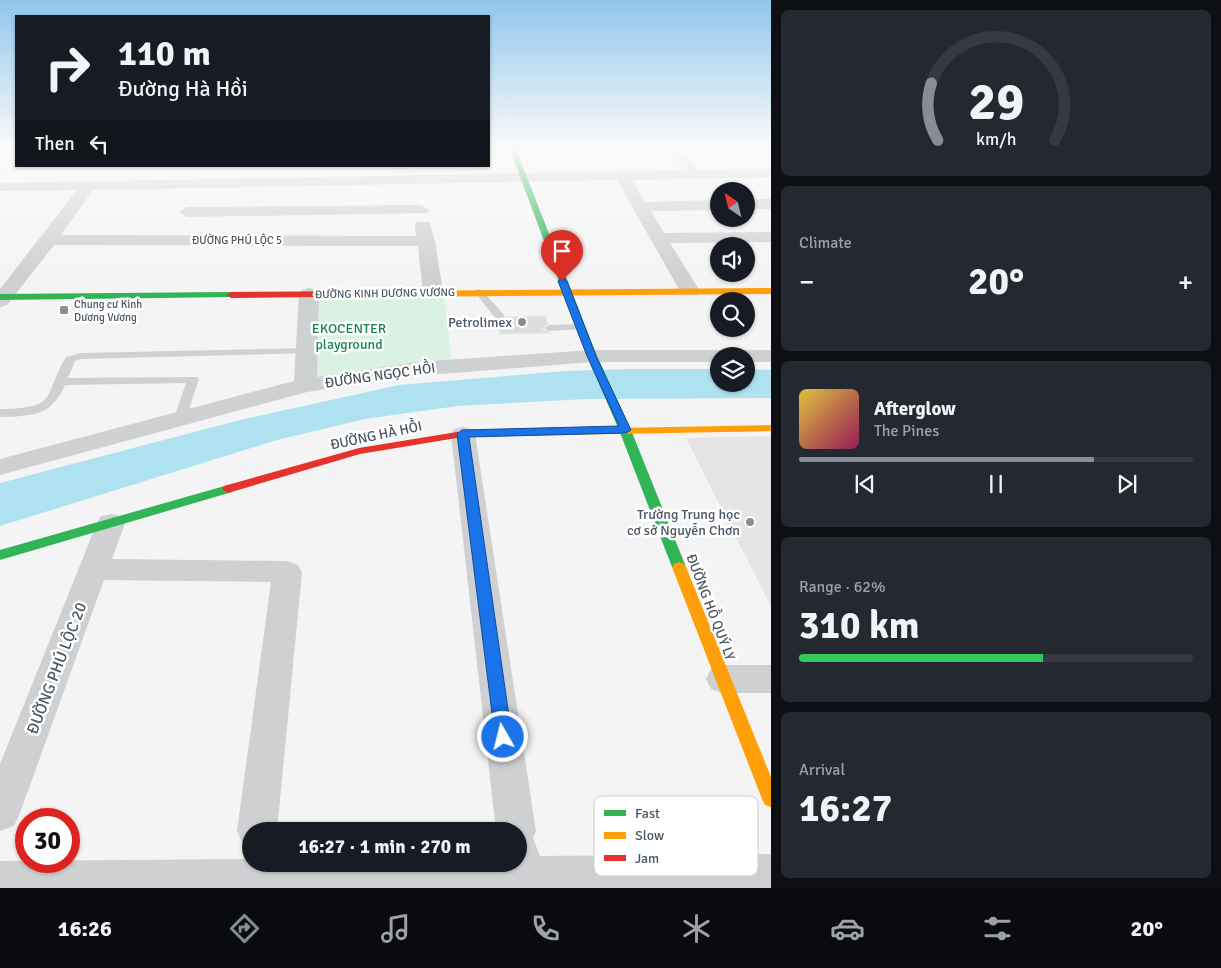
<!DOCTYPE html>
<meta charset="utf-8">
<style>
:root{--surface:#171b24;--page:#242831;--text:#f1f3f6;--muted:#9ea1a6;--line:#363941;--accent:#868d94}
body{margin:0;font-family:Signika,sans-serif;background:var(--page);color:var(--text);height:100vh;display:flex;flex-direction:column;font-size:19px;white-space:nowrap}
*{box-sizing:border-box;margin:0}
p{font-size:16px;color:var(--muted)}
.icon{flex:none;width:28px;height:28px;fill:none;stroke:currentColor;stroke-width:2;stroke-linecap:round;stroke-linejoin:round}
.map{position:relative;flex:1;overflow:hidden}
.sheet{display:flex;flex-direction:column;gap:10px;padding:10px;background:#0d0f14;width:450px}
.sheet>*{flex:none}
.top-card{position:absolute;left:15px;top:15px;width:475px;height:152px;border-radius:0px;box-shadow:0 1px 4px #0004;background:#171b24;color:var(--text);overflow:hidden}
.needle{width:32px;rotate:325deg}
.tools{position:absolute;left:710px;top:182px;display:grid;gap:10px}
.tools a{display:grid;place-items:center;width:45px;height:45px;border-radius:50%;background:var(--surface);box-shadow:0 1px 4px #0004;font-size:25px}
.speed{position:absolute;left:15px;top:808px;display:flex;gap:10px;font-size:25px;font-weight:700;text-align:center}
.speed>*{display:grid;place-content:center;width:65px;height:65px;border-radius:50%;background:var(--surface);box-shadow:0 1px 4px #0004;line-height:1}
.speed .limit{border:8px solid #d22;background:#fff;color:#111}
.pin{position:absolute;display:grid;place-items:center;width:42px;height:42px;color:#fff;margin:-51px -21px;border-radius:50% 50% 50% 0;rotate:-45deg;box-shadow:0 0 5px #0007}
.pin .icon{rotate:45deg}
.me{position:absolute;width:55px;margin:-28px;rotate:352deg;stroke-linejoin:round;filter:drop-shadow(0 0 4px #0008)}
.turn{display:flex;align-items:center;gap:18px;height:105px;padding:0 20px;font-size:22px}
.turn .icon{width:65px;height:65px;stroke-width:2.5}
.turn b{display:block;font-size:35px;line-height:42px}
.then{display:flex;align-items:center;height:48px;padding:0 20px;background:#0003;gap:10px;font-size:19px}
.big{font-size:38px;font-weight:700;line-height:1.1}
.sheet .widget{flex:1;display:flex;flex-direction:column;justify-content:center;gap:8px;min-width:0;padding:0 18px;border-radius:8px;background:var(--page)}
.sheet .dial{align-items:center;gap:0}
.dial svg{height:130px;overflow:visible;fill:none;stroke:var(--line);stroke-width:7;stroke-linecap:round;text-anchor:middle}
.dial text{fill:var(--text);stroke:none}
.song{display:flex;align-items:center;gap:15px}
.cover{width:60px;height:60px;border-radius:8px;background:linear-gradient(135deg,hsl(50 70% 55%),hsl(330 70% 35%))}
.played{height:5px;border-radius:2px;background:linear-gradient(90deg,var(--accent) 75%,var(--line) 75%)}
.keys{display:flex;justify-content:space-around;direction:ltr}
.heat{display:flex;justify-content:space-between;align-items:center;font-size:28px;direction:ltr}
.charge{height:8px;border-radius:4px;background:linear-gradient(90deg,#34c759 62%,var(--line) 0)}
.trip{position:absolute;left:242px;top:822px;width:285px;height:50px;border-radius:25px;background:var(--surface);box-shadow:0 1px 4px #0004;font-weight:700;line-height:50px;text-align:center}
.menu{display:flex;height:80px;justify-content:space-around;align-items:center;background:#090b0e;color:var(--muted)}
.menu .icon{width:35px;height:35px}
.menu .active{color:var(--accent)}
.menu b{font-size:22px;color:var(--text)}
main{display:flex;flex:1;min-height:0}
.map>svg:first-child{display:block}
</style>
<main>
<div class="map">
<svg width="771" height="888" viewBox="0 0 771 888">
<rect width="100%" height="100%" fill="#f4f4f4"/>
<path fill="#e6e5e6" d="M771,436v171l-85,-169z"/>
<path fill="#d9f2e3" d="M309,294l135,2 8,65 -147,24z"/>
<path fill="#aee2f0" d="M629,369h90v15h27v-15l25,1v28l-185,1 -128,7 -93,13 -88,21 -277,86v-43l240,-63 159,-35 166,-14z"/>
<path fill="#ddddde" stroke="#e5e6e7" d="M545,316l3,8 -6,5 9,4 -51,1 -3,-13 8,-1 1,-3z"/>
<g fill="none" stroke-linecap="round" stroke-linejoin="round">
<path fill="#ced0d2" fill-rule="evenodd" d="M520,147h14l-21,6 -3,-2z
M479,289l3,1 22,25v4h-8l-20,-25v-4z
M580,324l5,3 -1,2 -35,2 -5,-3 5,-3z
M307,348l5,3 -1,2 -230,6 -6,2 -7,17 129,-1 2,2 -13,39 -6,4 -6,-4 12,-35 -121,2c-14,32 -34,31 -65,32v-8c59,-1 42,-11 66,-52l15,-4z"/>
<path fill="#ced0d2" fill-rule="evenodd" d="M666,147h13l19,23 73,-1v8l-139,3 13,22 74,-2v10l-68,1 13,22 107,-1v10l-101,1 30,48 -3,4h-14l-3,-4 -63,-111 -524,10 -32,45 355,1 -1,-11 2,-3h12l6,19 8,51 -3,4h-14l-3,-4 -5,-46 -364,-1 -47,60 -7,2v-18l77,-99 -77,1v-8l684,-13z
M746,199h25v10h-25z
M421,205l8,5 -2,3 -240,4 -8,-5 8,-5z
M309,288l7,2 3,4 -2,83 99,-15 176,-12h179v12h-25v-6h-27v6h-127l-176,14 -109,16 -307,83v-16l294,-78 5,-87 3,-4z
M463,427l9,2 3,5 61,397 -3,7 7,18 231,-2v34h-771v-27l251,-2v5h268v-33h-23l-45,-397 3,-5z
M111,514l10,2 4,7 -13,36 175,2 11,4 4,7 -25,259h-26v17l-8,-4 -6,-13 34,-249 -167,-2 -84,233 -6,13 -14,5v-67l97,-241 4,-7z
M723,665h48v28h-48l-12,-4 -5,-10 5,-10z"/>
<path fill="#30b455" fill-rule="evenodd" d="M509,147h6l82,209 34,74 55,137 -2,3h-10l-2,-3 -53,-137 -32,-74z
M231,292l3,1v4l-234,3v-6z
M228,485l6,4 -2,3 -232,68v-10z"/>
<path fill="#ff9f0a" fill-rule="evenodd" d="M771,288v6l-380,3 -4,-3 4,-3z
M771,425v6l-262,5 -6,-3 6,-3z
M679,562l5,2 2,3 85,210v30l-6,-2 -3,-6 -90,-232 2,-3z"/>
<path fill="#e5322d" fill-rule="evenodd" d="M391,291l3,1v4l-163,2 -4,-3 4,-3z
M509,430l6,3 -2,2 -50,2 -103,17 -132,39 -6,-4 2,-3 135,-38 104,-17z"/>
</g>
<linearGradient id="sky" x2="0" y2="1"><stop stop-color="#91c6eb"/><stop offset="0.54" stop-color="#fafafa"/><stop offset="1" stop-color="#fafafa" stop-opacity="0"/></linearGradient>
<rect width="771" height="272" fill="url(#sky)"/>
<path fill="#1a73e8" stroke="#114b97" d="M562,278l5,3 29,75 35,74 -5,3 -157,4 43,300 -3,5 -6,2 -6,-2 -2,-5 -38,-303 5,-4 157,-4 -32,-70 -29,-75z"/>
<g fill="#868d94" stroke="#fff" stroke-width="2">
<rect x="59" y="305" width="10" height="10" rx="2.5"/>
<circle cx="522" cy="322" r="5"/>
<circle cx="750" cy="522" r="5"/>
</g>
<g text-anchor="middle" stroke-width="5" stroke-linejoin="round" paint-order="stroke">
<g font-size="11" fill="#4a5661" stroke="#fff">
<text x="237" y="244">ĐƯỜNG PHÚ LỘC 5</text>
<text transform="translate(385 293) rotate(-1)" y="4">ĐƯỜNG KINH DƯƠNG VƯƠNG</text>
</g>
<g font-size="11" fill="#4a5661" stroke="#fff" text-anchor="start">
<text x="74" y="308">Chung cư Kinh<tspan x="74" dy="13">Dương Vương</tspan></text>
</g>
<g font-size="14" fill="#4a5661" stroke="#fff" text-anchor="end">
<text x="512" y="327">Petrolimex</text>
<text x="740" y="519">Trường Trung học<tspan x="740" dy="16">cơ sở Nguyễn Chơn</tspan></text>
</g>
<g font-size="14" fill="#17864f" stroke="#fff">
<text x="349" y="333">EKOCENTER<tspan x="349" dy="16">playground</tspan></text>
</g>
<g font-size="14" fill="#4a5661" stroke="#fff">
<text transform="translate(380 375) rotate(-8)" y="5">ĐƯỜNG NGỌC HỒI</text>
<text transform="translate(376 435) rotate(-12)" y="5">ĐƯỜNG HÀ HỒI</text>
<text transform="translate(711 607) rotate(69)" y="5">ĐƯỜNG HỒ QUÝ LY</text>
</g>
<g font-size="16" fill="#4a5661" stroke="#fff">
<text transform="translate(56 668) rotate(-69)" y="6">ĐƯỜNG PHÚ LỘC 20</text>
</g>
</g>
<rect x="594" y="796" width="164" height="80" rx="8" fill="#fff" stroke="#c9ccd0" stroke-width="1"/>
<rect x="604" y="810" width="22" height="6" fill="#30b455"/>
<rect x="604" y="832" width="22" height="7" fill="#ff9f0a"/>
<rect x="604" y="855" width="22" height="6" fill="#e5322d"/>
<g font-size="14" fill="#4a5661">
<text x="635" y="818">Fast</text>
<text x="635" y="840">Slow</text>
<text x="635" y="863">Jam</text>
</g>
</svg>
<div class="tools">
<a><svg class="needle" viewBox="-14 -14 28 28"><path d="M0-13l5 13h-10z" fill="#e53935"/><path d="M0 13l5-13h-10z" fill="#9ea1a6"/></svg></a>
<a><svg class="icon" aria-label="sound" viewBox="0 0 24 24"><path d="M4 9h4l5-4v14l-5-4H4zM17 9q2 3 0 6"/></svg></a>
<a><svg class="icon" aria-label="search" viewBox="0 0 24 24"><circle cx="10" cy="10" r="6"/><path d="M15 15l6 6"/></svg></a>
<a><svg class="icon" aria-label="layers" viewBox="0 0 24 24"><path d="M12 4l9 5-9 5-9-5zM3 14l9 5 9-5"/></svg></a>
</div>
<div class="speed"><div class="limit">30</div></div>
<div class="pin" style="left:562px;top:281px;background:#d93025"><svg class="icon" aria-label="arrive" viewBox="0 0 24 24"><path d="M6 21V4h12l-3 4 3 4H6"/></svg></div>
<svg class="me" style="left:503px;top:737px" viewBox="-20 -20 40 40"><circle r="17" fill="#1a73e8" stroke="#fff" stroke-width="3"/><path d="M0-11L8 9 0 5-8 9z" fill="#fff"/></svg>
<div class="trip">16:27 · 1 min · 270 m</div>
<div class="top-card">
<div class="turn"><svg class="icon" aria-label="right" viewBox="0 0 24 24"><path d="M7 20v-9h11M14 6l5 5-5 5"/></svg><div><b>110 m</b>Đường Hà Hồi</div></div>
<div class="then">Then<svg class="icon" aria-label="left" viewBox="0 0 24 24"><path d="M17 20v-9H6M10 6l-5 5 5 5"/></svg></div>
</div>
</div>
<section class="sheet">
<div class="widget dial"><svg viewBox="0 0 100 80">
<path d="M14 69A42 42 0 1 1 86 69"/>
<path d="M14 69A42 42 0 0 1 10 34" stroke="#868d94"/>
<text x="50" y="56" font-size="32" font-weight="700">29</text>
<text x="50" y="72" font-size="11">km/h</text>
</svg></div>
<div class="widget"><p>Climate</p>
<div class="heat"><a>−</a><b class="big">20°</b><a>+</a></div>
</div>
<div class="widget">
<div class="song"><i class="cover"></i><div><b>Afterglow</b><p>The Pines</p></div></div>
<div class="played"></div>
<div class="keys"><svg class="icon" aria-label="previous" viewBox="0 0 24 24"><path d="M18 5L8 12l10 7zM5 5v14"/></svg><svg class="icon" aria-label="pause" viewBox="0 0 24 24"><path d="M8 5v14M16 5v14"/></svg><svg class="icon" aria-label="next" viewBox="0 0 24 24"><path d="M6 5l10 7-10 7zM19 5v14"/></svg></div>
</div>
<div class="widget"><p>Range · 62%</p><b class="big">310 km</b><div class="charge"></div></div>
<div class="widget"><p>Arrival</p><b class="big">16:27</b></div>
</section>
</main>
<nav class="menu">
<b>16:26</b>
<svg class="icon active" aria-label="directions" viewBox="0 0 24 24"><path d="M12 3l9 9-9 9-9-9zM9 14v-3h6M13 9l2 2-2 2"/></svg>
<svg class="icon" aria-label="music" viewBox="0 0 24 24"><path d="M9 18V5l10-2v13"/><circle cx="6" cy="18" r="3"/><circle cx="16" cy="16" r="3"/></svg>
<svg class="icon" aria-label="phone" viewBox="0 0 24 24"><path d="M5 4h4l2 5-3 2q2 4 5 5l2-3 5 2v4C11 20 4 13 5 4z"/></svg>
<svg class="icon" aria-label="climate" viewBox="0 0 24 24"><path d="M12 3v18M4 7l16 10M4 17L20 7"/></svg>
<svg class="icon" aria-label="car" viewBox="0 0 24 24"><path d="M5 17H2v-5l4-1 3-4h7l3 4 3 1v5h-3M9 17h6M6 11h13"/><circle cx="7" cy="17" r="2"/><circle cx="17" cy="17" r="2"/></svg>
<svg class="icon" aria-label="filters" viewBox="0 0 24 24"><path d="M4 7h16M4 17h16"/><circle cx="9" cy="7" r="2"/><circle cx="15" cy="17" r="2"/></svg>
<b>20°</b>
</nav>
